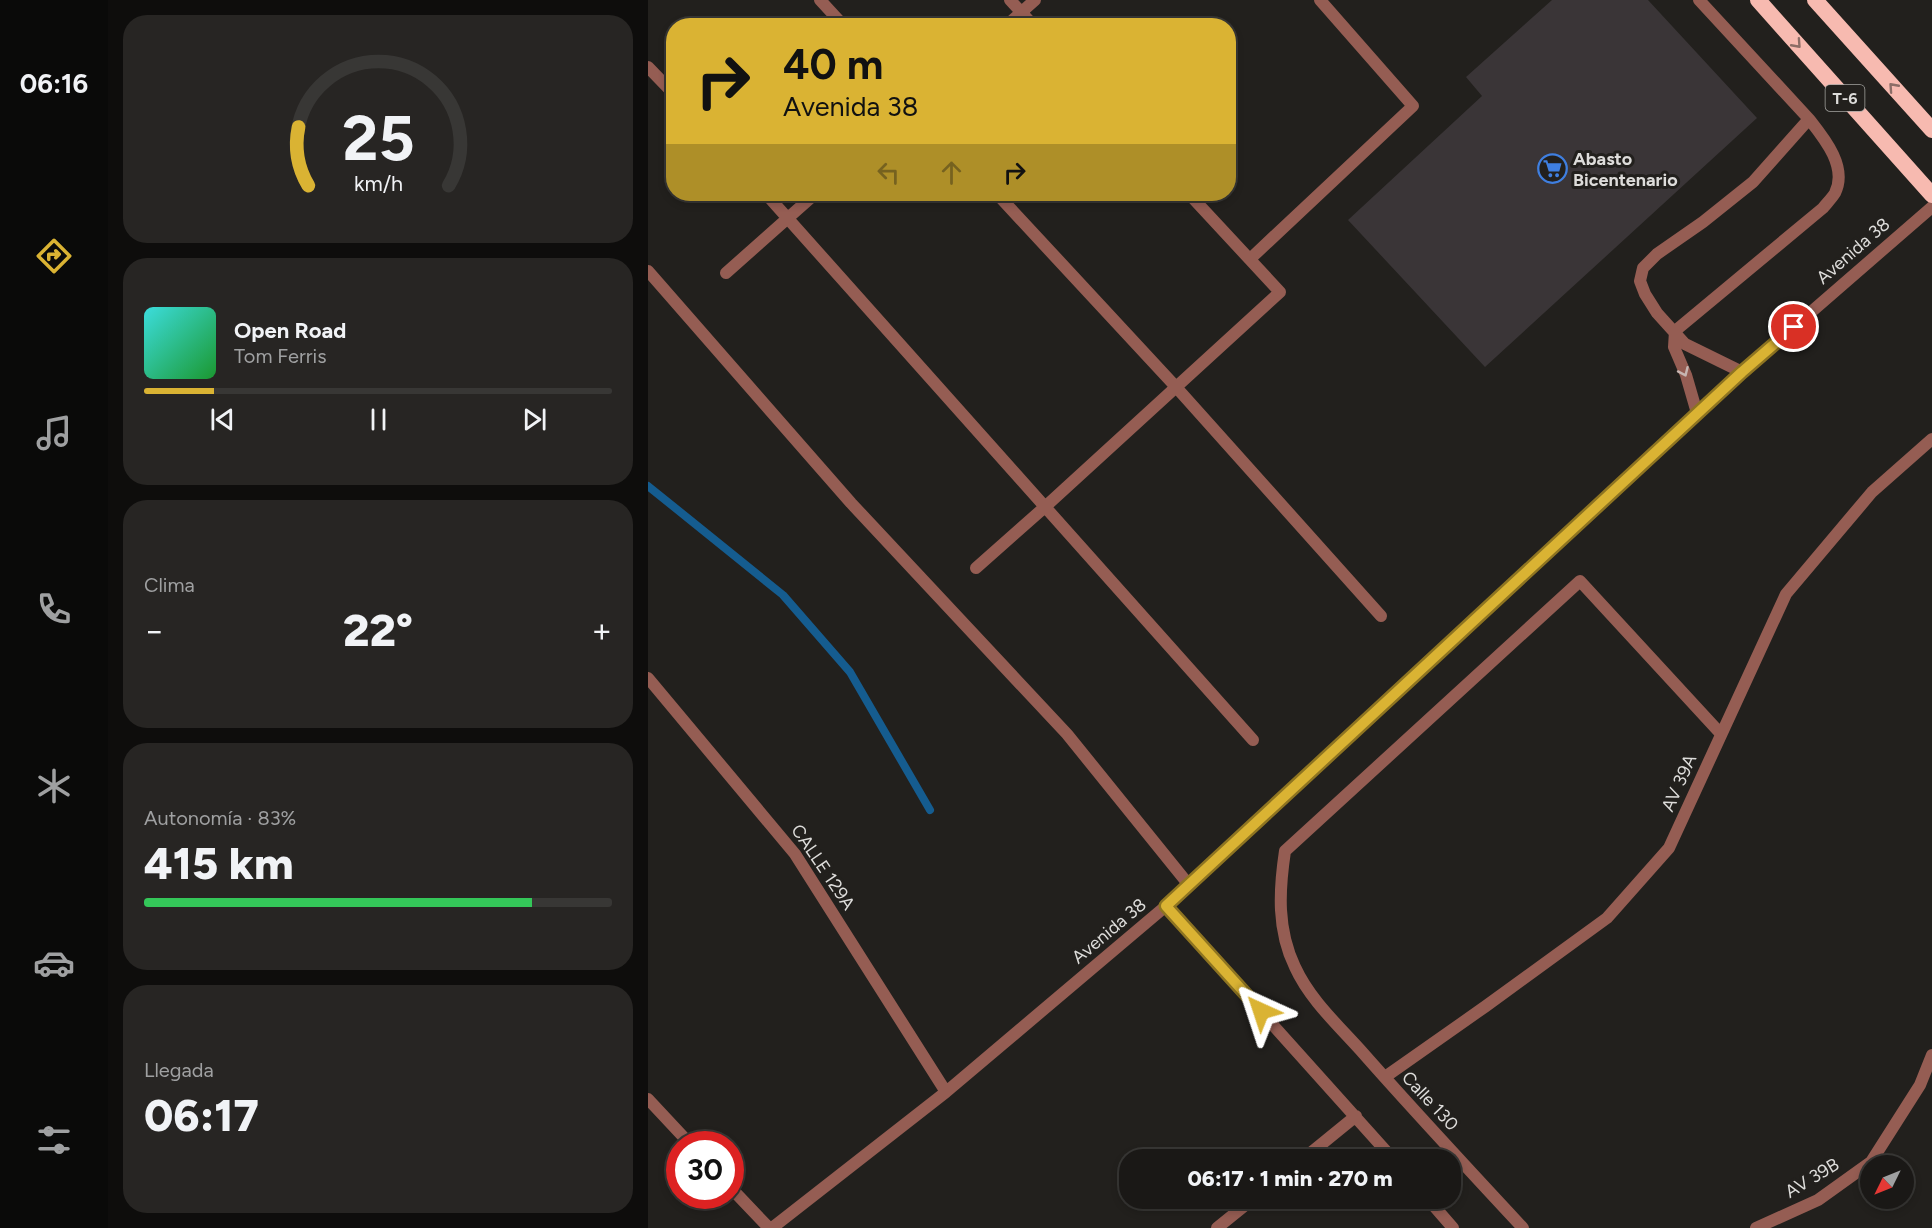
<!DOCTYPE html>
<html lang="es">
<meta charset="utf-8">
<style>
:root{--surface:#1a1816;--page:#272523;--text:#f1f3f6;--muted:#9fa0a1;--line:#383735;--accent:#dab333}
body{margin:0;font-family:Figtree,sans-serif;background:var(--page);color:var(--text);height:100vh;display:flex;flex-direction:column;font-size:22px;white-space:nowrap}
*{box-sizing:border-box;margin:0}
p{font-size:20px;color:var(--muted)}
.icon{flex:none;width:33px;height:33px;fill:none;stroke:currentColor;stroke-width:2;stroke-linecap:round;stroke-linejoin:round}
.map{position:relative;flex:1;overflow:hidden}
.side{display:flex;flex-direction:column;gap:15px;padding:15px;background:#0e0d0c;width:540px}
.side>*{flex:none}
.guide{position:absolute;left:18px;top:18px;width:570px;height:183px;border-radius:24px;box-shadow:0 3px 9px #0003,0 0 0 2px var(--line);background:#dab333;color:#111;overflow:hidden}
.needle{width:39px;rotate:227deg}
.tools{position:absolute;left:1212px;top:1155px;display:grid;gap:12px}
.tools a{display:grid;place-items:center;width:54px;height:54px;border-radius:50%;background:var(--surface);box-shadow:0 3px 9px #0003,0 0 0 2px var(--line);font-size:30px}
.speed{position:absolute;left:18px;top:1131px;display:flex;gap:12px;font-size:30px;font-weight:700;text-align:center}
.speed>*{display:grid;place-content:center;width:78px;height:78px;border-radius:50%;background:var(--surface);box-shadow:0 3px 9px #0003,0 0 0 2px var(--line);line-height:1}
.speed .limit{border:9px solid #d22;background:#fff;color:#111}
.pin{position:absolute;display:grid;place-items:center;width:51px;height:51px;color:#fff;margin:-26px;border:3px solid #fff;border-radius:50%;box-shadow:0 2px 6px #0007}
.me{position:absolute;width:66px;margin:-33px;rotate:318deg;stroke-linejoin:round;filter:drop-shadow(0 0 4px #0008)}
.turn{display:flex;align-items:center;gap:21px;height:126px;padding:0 18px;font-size:27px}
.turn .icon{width:78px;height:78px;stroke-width:2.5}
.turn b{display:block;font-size:42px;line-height:51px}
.lanes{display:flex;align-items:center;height:57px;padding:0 18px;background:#0003;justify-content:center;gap:30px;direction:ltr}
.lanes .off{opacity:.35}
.big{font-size:45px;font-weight:800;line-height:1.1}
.side .widget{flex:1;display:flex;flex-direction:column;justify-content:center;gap:9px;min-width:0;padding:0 21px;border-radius:24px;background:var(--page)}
.side .dial{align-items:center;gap:0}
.dial svg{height:156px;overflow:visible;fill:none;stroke:var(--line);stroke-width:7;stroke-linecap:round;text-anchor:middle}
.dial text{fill:var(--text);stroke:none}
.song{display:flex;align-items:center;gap:18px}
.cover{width:72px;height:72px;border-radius:9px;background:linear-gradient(135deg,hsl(180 70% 55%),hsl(130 70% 35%))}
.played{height:6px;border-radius:3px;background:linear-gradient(90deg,var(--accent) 15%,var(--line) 15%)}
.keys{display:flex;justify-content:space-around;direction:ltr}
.heat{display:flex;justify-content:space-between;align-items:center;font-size:33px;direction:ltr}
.charge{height:9px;border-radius:4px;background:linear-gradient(90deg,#34c759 83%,var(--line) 0)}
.trip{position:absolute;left:471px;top:1149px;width:342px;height:60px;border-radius:24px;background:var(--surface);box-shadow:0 3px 9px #0003,0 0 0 2px var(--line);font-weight:800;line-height:60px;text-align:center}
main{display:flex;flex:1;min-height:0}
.menu{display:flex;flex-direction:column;width:108px;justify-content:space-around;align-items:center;background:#0a0a09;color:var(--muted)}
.menu .icon{width:42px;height:42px}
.menu .current{color:var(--accent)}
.menu b{font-size:27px;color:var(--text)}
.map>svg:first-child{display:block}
</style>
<main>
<nav class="menu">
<b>06:16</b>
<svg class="icon current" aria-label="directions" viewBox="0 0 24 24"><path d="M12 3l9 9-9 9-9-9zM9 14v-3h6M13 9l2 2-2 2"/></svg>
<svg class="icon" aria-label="music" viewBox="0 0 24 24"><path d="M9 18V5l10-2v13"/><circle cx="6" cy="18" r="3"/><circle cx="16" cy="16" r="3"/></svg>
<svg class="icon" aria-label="phone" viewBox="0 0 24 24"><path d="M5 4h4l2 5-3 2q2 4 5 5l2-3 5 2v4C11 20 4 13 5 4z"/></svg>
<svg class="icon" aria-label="climate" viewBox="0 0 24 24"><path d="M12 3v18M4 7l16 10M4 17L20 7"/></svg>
<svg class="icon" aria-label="car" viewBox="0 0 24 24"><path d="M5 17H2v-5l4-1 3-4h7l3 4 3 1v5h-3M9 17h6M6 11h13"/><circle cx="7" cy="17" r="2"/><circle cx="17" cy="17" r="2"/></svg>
<svg class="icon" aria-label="filters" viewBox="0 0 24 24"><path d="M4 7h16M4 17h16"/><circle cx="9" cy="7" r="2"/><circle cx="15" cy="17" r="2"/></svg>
</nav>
<section class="side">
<div class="widget dial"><svg viewBox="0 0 100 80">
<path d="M14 69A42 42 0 1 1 86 69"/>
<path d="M14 69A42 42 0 0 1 9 39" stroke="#dab333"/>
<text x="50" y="56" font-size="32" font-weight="700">25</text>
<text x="50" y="72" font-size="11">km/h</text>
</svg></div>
<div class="widget">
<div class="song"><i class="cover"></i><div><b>Open Road</b><p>Tom Ferris</p></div></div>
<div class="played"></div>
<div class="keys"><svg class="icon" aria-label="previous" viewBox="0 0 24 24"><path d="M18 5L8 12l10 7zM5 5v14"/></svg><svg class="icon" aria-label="pause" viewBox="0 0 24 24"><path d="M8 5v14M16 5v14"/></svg><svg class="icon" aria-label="next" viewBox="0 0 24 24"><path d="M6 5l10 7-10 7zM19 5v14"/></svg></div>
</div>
<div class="widget"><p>Clima</p>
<div class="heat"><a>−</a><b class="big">22°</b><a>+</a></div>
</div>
<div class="widget"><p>Autonomía · 83%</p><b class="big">415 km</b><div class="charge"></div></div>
<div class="widget"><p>Llegada</p><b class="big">06:17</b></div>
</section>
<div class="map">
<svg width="1284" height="1228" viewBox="0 0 1284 1228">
<rect width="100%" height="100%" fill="#22201d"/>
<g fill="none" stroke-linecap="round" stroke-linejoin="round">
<path stroke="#155c8f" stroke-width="8" d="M0,486l135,109 67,77 80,138"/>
</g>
<path fill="#3a3537" d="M904,0h96l109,118 -272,249 -137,-147 134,-124 -16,-19z"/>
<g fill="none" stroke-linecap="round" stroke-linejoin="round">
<path stroke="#955d53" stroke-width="12" d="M1094,372l-57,-28 -28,-31 -12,-19 -5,-13 3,-13 14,-14 46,-32 50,-40 56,-63
M1049,413l-11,-38 -12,-28 1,-16 148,-123c4,-5 9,-10 12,-15 13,-26 -11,-55 -26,-74l-110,-119"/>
<path stroke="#955d53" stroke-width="12" d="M172,0l24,26
M362,0l24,26
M358,26l29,-26
M0,67l26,27
M118,194l487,546
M349,194l179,193 205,229
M602,259l163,-153 -93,-106
M0,271l203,232 216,231 122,151
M78,273l89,-79
M328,568l70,-62 234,-214 -91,-98
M0,678l147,176 151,238
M518,906l228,254
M737,1077l101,-71 121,-88 62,-70 117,-254 86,-102 60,-53
M0,1099l42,45
M654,1160l54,-44
M82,1187l39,41
M779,1198l26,30
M124,1228l174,-136 220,-186 576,-534 190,-165
M569,1228l37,-30
M875,1228c-54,-58 -108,-116 -160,-175 -24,-27 -53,-53 -68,-86 -18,-37 -16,-76 -10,-116l295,-270 141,153
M1108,1228l62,-28 53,-38 49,-77 12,-30"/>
<path stroke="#f7bab0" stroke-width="16" d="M1110,0l174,195
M1167,0l117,130"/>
</g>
<defs><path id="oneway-chevron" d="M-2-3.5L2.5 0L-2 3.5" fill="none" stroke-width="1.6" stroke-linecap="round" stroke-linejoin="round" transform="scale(1.5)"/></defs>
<g stroke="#8c6d66">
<use href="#oneway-chevron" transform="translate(1149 44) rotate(48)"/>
<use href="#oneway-chevron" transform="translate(1245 87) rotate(-132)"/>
</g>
<use stroke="#c7b6b2" href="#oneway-chevron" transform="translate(1036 372) rotate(66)"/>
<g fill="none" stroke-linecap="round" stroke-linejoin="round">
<defs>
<path id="route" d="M613,1011l-95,-105 576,-534 52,-45"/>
</defs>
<use href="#route" stroke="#8e7421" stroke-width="15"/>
<use href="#route" stroke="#dab333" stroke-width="10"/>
</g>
<defs>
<symbol id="supermarket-ring" viewBox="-11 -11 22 22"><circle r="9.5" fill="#22201d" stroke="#3f7fe0" stroke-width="1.5"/><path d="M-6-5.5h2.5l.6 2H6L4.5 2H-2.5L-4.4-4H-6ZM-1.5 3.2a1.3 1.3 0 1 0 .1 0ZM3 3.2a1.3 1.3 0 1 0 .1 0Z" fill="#3f7fe0"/></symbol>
</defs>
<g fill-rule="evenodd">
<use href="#supermarket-ring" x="888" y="152" width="33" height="33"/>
</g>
<g text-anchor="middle" stroke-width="6" stroke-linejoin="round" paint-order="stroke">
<rect fill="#22201d" stroke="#a5a4a1" stroke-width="1.5" x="1177.5" y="85" width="39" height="26" rx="4.5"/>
<g font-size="16" font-weight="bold" fill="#dddcda">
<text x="1197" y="104">T-6</text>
</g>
<g font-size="18" font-weight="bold" fill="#dddcda" stroke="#22201d" text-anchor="start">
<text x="925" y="165">Abasto<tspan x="925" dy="21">Bicentenario</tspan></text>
</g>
<g font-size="18" fill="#dddcda" stroke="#22201d">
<text transform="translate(1205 251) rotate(-41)" y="6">Avenida 38</text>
<text transform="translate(1031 783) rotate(-66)" y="6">AV 39A</text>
<text transform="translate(175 867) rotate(56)" y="6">CALLE 129A</text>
<text transform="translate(461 931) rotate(-40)" y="6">Avenida 38</text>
<text transform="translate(782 1101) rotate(47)" y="6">Calle 130</text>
<text transform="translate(1164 1178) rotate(-31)" y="6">AV 39B</text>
</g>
</g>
</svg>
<div class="tools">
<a><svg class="needle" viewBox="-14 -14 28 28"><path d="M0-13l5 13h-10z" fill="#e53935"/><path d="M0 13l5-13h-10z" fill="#9fa0a1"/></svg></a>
</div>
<div class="speed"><div class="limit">30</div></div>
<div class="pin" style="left:1146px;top:327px;background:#d93025"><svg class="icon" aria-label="arrive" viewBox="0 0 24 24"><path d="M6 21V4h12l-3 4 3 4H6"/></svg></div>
<svg class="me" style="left:613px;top:1011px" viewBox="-20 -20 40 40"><path d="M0-17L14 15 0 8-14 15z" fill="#dab333" stroke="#fff" stroke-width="4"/></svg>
<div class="trip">06:17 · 1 min · 270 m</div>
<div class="guide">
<div class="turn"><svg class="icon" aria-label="right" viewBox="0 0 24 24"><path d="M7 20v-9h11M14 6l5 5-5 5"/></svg><div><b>40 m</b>Avenida 38</div></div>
<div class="lanes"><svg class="icon off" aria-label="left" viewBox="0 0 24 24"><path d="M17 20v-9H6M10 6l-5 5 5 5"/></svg><svg class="icon off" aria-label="ahead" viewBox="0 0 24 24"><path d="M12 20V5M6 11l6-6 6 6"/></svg><svg class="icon" aria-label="right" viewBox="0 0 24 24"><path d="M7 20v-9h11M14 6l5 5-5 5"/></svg></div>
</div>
</div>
</main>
